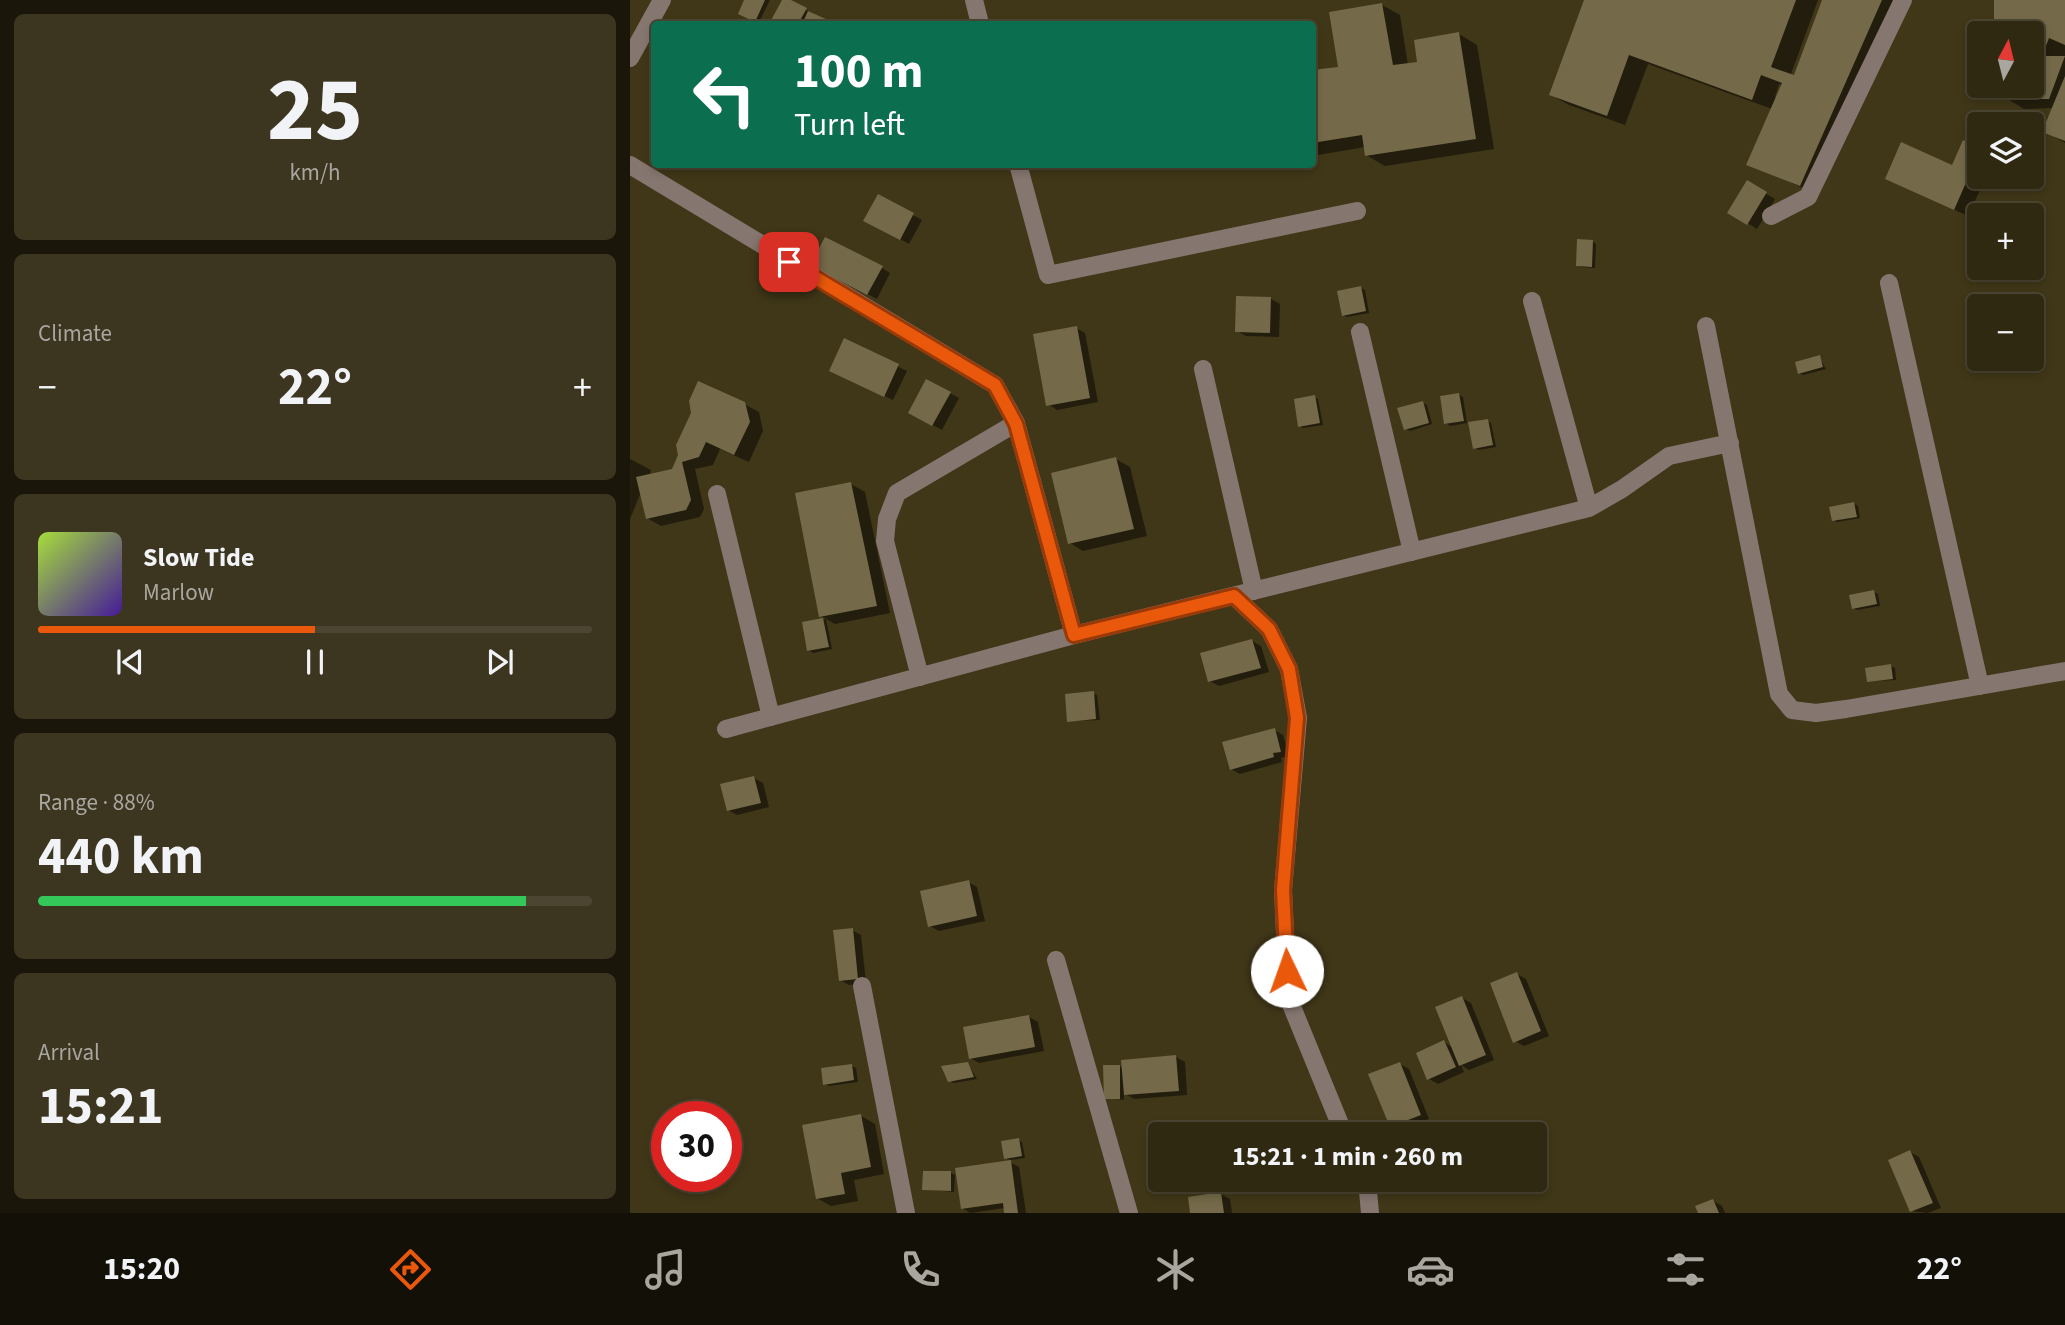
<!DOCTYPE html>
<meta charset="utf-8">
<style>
:root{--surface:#302912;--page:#3c3520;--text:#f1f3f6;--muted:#a8a69f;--line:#4b4532;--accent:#ea580c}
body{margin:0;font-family:"Source Sans 3",sans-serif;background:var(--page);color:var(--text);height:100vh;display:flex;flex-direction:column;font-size:26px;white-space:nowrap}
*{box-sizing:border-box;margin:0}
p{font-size:23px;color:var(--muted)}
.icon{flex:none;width:38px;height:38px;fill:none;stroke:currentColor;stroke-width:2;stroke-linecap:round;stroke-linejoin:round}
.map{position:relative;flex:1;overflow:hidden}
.panel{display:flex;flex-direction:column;gap:14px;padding:14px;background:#1a170a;width:630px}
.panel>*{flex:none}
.top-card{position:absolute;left:21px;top:21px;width:665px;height:147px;border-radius:7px;box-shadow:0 4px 10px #0003,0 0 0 2px var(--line);background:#0b6e4f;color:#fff;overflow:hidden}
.needle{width:46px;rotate:7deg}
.fabs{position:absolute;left:1337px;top:21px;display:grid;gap:14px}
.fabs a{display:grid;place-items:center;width:77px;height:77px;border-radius:7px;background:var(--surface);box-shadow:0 4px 10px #0003,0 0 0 2px var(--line);font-size:35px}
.speed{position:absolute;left:21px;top:1101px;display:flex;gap:14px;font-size:35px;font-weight:700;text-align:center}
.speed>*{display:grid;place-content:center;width:91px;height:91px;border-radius:50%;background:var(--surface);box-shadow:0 4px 10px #0003,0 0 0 2px var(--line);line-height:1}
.speed .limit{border:10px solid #d22;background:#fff;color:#111}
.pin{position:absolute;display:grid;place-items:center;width:60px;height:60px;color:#fff;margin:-30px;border-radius:14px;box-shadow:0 4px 10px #0006}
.me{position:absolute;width:77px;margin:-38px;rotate:357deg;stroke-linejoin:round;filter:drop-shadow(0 0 5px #0008)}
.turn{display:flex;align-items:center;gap:24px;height:147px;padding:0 28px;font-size:32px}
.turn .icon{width:91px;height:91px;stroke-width:2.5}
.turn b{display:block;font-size:49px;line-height:60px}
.big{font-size:52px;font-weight:700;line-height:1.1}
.panel .tile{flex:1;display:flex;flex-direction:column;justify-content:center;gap:10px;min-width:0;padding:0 24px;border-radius:10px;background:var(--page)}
.panel .dial{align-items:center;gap:0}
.dial b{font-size:91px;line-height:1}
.song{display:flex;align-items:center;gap:21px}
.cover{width:84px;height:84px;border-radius:10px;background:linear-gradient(135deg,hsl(80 70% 55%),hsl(260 70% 35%))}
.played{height:7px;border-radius:4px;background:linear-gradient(90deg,var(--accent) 50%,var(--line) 50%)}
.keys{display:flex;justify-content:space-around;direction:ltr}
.heat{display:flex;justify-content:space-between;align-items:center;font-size:38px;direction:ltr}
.charge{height:10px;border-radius:5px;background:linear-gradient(90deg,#34c759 88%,var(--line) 0)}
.trip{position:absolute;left:518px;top:1122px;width:399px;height:70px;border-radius:7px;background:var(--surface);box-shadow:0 4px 10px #0003,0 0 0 2px var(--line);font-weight:700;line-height:70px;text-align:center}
.dock{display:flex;height:112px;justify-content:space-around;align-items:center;background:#131007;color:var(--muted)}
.dock .icon{width:49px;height:49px}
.dock .active{color:var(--accent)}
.dock b{font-size:32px;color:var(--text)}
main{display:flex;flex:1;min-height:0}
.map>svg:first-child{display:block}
</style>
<main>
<section class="panel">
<div class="tile dial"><b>25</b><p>km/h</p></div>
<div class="tile"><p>Climate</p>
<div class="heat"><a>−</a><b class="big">22°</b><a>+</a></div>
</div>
<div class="tile">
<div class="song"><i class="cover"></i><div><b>Slow Tide</b><p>Marlow</p></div></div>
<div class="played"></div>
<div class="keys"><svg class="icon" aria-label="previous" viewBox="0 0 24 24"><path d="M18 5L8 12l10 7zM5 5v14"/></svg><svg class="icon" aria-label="pause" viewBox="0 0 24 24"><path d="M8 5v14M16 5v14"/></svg><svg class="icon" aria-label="next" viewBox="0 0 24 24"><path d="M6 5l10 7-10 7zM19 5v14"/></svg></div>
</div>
<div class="tile"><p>Range · 88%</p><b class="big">440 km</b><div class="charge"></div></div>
<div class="tile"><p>Arrival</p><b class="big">15:21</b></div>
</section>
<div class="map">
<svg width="1435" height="1213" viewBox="0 0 1435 1213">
<rect width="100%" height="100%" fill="#403718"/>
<path fill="#0007" fill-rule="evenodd" d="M116,0h24l-11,22 -19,-9z
M154,0h3l46,24h-62z
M956,0h232l-27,74 4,3 29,-77h81l-86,195 -71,-31 24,-55 -124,-45 -23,61 -56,-20 -18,-10zM1149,84l4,1 -6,13 -2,-1z
M1367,0h68v143l-20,-12 9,-23 -30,1 -18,-11 5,-12h25l-4,-7v-46h-29l-7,-11z
M752,5l18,10 8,50 11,-2 40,-29 18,11 17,104 -109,17 -19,-11 -1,-8 -53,9v-87l5,3 23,-4z
M1334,142l15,7v28h7l-18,39 -81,-37 66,-12z
M1118,183l27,16 -18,30 -27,-17z
M248,196l44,24 -13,24 -43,-24z
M962,241l4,3 -1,24 -14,-1 -4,-2z
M252,268l8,5 -13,26 -56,-29z
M731,288l4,2 4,23 -22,4 -4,-2z
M641,299l9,5 -1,33 -33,-1 -9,-5z
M446,328l9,5 13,69 -41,8 -9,-6z
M215,341l62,30 -14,29 -53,-25z
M1189,357l7,12 -23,6 -4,-2z
M297,381l32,17 -17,32 -32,-17z
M829,395l4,2 4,26 -17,3 -4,-3z
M684,397l4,2 5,26 -20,3 -3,-2z
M793,403l4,2 5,19 -22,7 -4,-2z
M114,404l15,8 4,19 -14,31 -29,-13 -7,16 -18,4 9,40 -4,8 -39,9 -14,-8 -6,-26 -11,27v-60l21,11 -2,6 24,-6 7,-15z
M858,421l3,2 5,24 -17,3 -4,-2z
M486,459l14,8 17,69 -64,15 -13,-8z
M221,484l14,8 25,121 -55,11 -14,-8z
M1224,504l4,2 2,12 -23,4 -3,-2z
M1244,592l4,2 2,12 -23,4 -4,-2z
M196,619l6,30 -19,4 -4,-3 -5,-27z
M622,641l9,5 8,26 -50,14 -9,-5z
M1261,666l4,2 1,12 -27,1z
M463,693l4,2 3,25 -31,1z
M644,730l9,5 6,21 -8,2 1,4 -42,12 -9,-5z
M124,778l9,5 6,24 -32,8 -9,-5z
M338,882l9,5 8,34 -46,10 -9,-5z
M222,930l9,5 5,48 -17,2 -9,-5z
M887,974l9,5 23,57 -25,10 -9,-5z
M832,998l9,5 23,57 -25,10 -8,-5 3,7 -26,12 -9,-5 15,-37 9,6z
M399,1017l9,5 6,29 -65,12 -9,-5z
M546,1057l9,5 2,33 -53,4 -10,-6v7l-18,-2 14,-32 3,2z
M338,1064l9,15 -23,4 -4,-2z
M770,1064l9,5 20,50 -29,12 -9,-5z
M222,1066l4,2 2,14 -29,4 -4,-2z
M231,1116l14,8 9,50 -30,6 4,21 -27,5 -14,-8z
M388,1140l4,2 3,16 -15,2 -4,-2z
M1280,1152l9,5 22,51 -13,5 -17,-2z
M380,1162l9,5 7,46h-20l-1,-5 -35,5 -8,-5z
M321,1173l4,2 -1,17 -30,-3z
M591,1194l9,5 2,14h-40z
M1083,1201l9,5 3,7h-26z"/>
<path fill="#746a49" d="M114,0h21l-10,22 -17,-8z
M152,0h9l16,8 -9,16h-29z
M954,0h212l-25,67 23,8 28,-75h60l-82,186 -54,-21 36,-82 -21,-8 -9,25 -123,-45 -22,61 -58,-21z
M1364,0h71v45l-16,-7 -7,18h23l-16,43h-45l5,-13h23v-53h-31l-7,-11z
M752,3l11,62 24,-3 -3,-22 45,-8 17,107 -111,17 -3,-21 -50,8v-73l26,-3 -9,-55z
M178,11l29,13h-35z
M1435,76v65l-23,-9z
M1333,140l16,7v6l-25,57 -69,-31 16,-37 51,23z
M1117,180l20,12 -20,33 -20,-12z
M248,194l36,19 -14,27 -37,-19z
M195,237l58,29 -16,29 -57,-30z
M947,239l16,1 -1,27 -16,-1z
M731,286l5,25 -24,5 -5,-25z
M606,296l35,1 -1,36 -35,-1z
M447,326l13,72 -44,8 -13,-72z
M214,338l55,26 -15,33 -55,-26z
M1190,355l3,12 -25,7 -3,-12z
M296,379l25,13 -19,34 -24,-13z
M68,381l47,21 5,20 -16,33 -28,-13 -7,15 -17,5 9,38 -5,10 -40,9 -10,-42 36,-8 6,-14 -2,-10 15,-32 -2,-12z
M829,393l5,28 -20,3 -4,-28z
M685,395l5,28 -22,4 -4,-28z
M793,401l6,22 -25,7 -7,-22z
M858,419l5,26 -20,4 -5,-27z
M486,457l18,72 -66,15 -17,-71z
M221,482l26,124 -58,11 -24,-124z
M1224,502l3,15 -25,4 -3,-14z
M1244,590l3,14 -25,5 -3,-14z
M193,618l6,29 -22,4 -5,-29z
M622,639l9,29 -53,14 -8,-29z
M1261,664l2,15 -26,3 -2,-14z
M464,691l2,28 -29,3 -2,-28z
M645,728l6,24 -8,1 1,4 -44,13 -8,-28z
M124,776l7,27 -34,8 -7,-27z
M339,880l8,36 -49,11 -8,-36z
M223,928l5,51 -19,2 -6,-51z
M887,972l24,59 -28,12 -23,-60z
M832,996l24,59 -27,11 -24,-59z
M399,1015l6,32 -66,12 -6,-32z
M814,1040l12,27 -29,13 -11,-27z
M546,1055l3,36 -55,4 -3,-35z
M338,1062l6,15 -26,5 -7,-16z
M770,1062l21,53 -31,12 -22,-53z
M222,1064l2,16 -31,5 -2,-17z
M473,1065h17v34h-16z
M231,1114l10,53 -30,6 4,21 -29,5 -14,-74z
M389,1138l3,18 -18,3 -3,-18z
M1280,1150l23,53 -23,9 -22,-52z
M381,1160l7,53h-14l-1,-10 -42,6 -6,-41z
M293,1171h28v20l-29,-1z
M591,1192l3,21h-34l-2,-16z
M1083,1199l6,14h-21l-3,-7z"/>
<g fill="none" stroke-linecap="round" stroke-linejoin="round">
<path stroke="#867670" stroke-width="18" d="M344,0l6,24
M0,58l32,-58
M388,164l30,111 309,-64
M0,165l365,220 21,38 58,212 515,-127 -57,-207
M1141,216l37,-19 95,-197
M1259,283l91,403
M1076,326l73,368 13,16 24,3 30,-4 219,-38
M730,332l52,220
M573,369l51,222
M87,494l54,223
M959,508l33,-19 47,-33 61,-13
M604,596l35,33 20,40 9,49 -15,172 5,107 56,137
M290,677l-35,-136 2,-22 10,-26 119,-70
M96,729l348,-94
M426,960l73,253
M232,986l44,227
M733,1180l5,11 2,22"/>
</g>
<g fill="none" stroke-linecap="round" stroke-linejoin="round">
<defs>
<path id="route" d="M159,262l206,123 21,39 58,211 160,-39 35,33 20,40 8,49 -14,172 4,81"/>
</defs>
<use href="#route" stroke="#983908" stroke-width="18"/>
<use href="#route" stroke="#ea580c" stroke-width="12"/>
</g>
</svg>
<div class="fabs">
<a><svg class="needle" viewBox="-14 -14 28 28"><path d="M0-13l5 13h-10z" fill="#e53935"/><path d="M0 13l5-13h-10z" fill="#a8a69f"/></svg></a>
<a><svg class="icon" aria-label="layers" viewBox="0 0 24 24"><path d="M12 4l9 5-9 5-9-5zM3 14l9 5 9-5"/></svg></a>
<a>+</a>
<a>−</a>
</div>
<div class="speed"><div class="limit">30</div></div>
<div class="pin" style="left:159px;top:262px;background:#d93025"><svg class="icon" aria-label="arrive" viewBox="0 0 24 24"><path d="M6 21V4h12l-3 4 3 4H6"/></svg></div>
<svg class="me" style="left:657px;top:971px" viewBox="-20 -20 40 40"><circle r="19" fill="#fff"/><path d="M0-13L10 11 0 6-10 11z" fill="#ea580c"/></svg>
<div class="trip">15:21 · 1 min · 260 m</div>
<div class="top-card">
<div class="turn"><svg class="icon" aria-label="left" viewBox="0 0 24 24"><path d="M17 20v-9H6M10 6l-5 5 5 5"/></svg><div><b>100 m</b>Turn left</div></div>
</div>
</div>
</main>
<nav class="dock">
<b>15:20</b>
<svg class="icon active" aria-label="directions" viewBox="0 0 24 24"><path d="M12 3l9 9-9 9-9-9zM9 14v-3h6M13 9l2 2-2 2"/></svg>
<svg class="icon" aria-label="music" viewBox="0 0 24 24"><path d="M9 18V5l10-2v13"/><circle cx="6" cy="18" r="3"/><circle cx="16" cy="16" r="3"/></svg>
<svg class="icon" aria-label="phone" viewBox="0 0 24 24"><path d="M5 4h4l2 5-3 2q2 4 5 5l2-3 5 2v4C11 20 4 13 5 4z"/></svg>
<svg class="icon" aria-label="climate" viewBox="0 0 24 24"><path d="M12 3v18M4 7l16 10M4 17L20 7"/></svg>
<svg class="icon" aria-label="car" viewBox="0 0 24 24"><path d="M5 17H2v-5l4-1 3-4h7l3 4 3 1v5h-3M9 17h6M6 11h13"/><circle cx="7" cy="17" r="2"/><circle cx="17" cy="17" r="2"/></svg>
<svg class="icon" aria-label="filters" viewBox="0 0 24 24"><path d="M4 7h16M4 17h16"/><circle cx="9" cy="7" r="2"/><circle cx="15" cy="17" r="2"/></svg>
<b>22°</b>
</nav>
